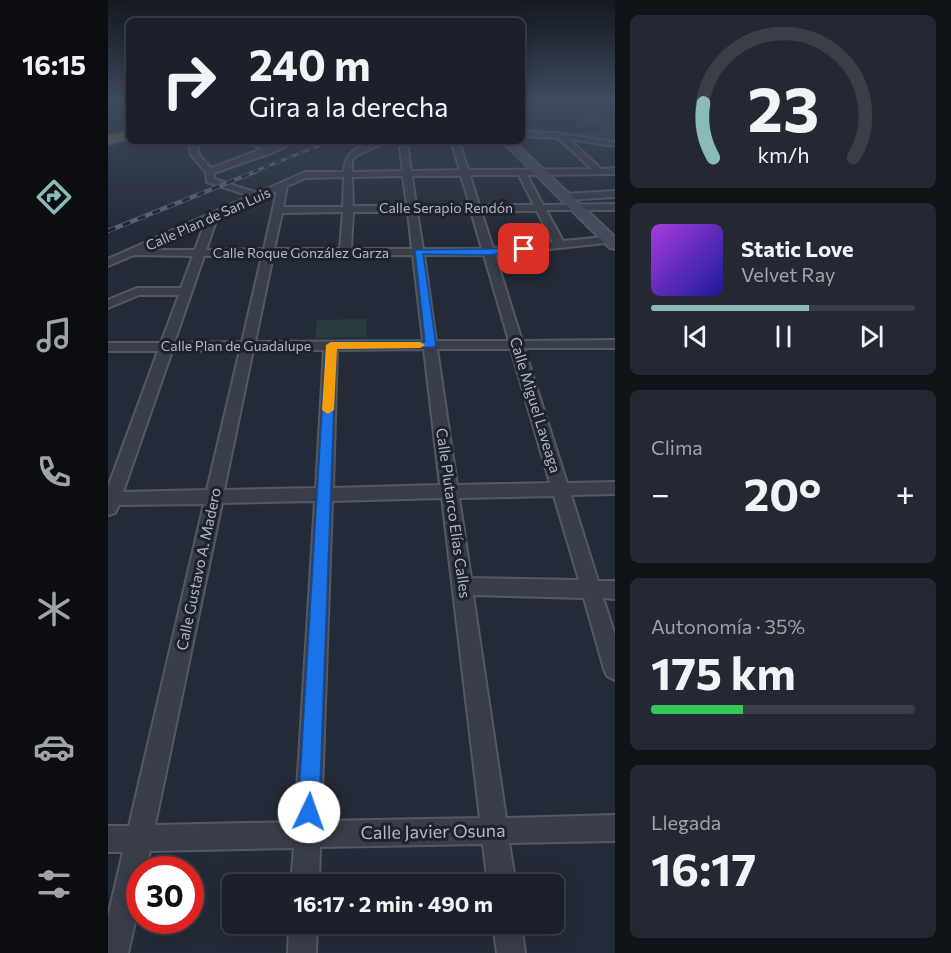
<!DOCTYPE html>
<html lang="es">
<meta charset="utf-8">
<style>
:root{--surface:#1b202a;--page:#242832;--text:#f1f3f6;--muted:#a0a3a8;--line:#393e47;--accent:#8bbbb9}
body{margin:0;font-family:Commissioner,sans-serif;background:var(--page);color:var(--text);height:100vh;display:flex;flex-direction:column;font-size:22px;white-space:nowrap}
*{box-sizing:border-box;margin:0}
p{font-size:20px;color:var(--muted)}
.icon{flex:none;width:33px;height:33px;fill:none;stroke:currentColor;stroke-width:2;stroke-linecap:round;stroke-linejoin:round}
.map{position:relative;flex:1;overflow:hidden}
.sheet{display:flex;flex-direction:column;gap:15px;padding:15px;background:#0f1217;width:336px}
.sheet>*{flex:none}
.top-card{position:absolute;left:18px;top:18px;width:399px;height:126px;border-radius:9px;box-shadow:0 3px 15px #0003,0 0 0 2px var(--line);background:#1b202a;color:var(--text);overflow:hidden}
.speed{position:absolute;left:18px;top:856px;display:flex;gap:12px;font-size:30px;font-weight:700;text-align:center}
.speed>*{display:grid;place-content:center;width:78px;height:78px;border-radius:50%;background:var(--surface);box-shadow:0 3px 15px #0003,0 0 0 2px var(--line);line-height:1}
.speed .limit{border:9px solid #d22;background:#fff;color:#111}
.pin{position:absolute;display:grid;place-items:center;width:51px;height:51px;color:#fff;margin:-26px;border-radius:12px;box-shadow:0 3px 9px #0006}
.me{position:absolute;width:66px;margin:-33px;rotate:3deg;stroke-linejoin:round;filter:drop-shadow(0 0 4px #0008)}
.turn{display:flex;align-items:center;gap:21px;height:126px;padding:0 24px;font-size:27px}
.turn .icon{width:78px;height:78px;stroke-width:2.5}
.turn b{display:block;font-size:42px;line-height:51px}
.big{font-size:45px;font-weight:700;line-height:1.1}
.sheet .widget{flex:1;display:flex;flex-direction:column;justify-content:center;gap:9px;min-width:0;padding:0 21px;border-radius:9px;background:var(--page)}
.sheet .dial{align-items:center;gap:0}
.dial svg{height:156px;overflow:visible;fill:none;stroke:var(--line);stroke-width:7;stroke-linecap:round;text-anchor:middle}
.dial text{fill:var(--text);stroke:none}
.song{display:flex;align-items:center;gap:18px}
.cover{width:72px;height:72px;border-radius:9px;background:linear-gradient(135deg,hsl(280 70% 55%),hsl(240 70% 35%))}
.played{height:6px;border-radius:3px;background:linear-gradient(90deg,var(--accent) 60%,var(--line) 60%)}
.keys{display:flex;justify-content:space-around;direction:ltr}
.heat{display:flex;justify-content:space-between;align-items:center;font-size:33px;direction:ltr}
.charge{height:9px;border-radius:4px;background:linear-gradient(90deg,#34c759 35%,var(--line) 0)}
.trip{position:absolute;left:114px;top:874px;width:342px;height:60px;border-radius:9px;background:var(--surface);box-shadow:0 3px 15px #0003,0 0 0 2px var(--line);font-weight:700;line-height:60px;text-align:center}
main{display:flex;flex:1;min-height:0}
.tab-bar{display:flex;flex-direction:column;width:108px;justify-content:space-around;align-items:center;background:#0b0d11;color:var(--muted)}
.tab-bar .icon{width:42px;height:42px}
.tab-bar .active{color:var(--accent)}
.tab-bar b{font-size:27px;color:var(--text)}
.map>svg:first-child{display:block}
</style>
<main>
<nav class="tab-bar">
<b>16:15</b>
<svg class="icon active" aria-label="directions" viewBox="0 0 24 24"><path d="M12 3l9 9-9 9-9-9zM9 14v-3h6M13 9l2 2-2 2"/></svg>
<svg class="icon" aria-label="music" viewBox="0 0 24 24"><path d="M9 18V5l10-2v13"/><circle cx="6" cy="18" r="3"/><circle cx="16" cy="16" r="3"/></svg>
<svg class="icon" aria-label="phone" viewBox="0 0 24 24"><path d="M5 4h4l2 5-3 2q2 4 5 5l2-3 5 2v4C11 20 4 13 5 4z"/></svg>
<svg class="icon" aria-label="climate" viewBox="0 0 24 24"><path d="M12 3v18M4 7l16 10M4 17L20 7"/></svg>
<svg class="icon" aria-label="car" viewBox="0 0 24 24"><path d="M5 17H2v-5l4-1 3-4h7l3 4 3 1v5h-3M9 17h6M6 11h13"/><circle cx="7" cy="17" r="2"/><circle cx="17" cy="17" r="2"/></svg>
<svg class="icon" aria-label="filters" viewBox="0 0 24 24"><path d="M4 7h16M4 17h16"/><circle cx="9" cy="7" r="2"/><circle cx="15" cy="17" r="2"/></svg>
</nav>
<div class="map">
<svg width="507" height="953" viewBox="0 0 507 953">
<rect width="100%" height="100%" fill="#242b38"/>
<path fill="#2a3b3d" d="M480,117l27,3v23l-56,-9 52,-4 -29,-9z
M258,319l1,18 -52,1 2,-18z"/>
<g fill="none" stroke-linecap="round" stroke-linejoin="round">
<defs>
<path id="street" d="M499,100h8v3l-7,-2z
M414,132l33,1 60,9v4l-46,-7 32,30 14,-1v6l-88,1 16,30 72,-1v6h-69l17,31 52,-5v6l-120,13 27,86 93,-1v8h-91l43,135 48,-1v12l-44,1 27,86h17v18l-12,-1 12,37v45l-8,-4 -3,-7 -20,-71 -111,-3 33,223 109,-3v26l-106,2 7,42h-28l-5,-41 -163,3 -1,38h-28l3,-37 -144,3 -4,19h-6v30l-12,53h-20v-36l15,-65h-15v-26h21l75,-322 -85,1 -4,8 -7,2v-28l50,-136h-50v-8h53l18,-48h-40l-31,13v-8l29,-12h44l12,-32 -59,-1 -26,11v-7l142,-63 -43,-14 -1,-10 -15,-17 -2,-14h8l2,14 12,13 51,-19 -17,-8h11l13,5 15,-5h11l-21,11 -60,21v6l44,14 47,-21h39c0,-23 22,-31 43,-31l-31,15 -4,4v12l51,-1 -4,-30h8l4,30 49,-1 -9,-29h8l9,29 124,-1 -34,-31 -36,-2zM362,175h49l15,30h-55zM295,176l4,30h-54l-1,-29zM304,176h49l9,29 -54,1zM236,177l-1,30h-60l4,-21 19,-8zM169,191l-13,58 -58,1 11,-32zM363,211l11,38h-59l-6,-37zM373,211h56l16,31 -60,6zM235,212l-3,37h-66l8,-36zM245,212h55l4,37h-61zM97,223l-10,27h-49zM305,255l10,86 -168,1 18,-86zM316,255h60l25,86h-73zM96,256h58l-20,86 -68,1zM316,349l16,136 -107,3 4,-138zM329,349h74l39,134 -93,2zM132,350l-33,140 -84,2 49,-141zM145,350h71l-8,138 -92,2zM446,496l25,84 -108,-2 -12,-80zM334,498l38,320 -159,3 11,-320zM207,501l-20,321 -140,3 67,-322z
M507,191v6l-49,3 -5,-3 5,-3z
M181,924h28l-1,29h-28z
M385,924h28l4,29h-28z"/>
<path id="secondary" d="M394,141h11l102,96v12l-5,-1z"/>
<path id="highway" d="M21,130v9l-21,6v-9z"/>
</defs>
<use href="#street" stroke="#535863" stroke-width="4"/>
<use href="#secondary" stroke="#535863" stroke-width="4"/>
<use href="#highway" stroke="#434853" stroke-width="3"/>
<use href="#street" fill="#383d48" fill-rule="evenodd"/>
<use href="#secondary" fill="#464c5b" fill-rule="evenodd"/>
<use href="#highway" fill="#6d6655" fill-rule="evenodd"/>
<defs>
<path id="rail-far1" d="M145,172l77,-31"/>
<path id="rail" d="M0,231l149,-60"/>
</defs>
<use href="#rail-far1" stroke="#5c6371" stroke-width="3"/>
<use href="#rail" stroke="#5c6371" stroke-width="4.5"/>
<use href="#rail-far1" stroke="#1d222d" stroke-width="2" stroke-dasharray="6" stroke-linecap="butt"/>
<use href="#rail" stroke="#1d222d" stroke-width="3" stroke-dasharray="8" stroke-linecap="butt"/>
</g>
<linearGradient id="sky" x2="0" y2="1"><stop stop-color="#14181f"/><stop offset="0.43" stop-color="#3f4a5e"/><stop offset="1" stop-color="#3f4a5e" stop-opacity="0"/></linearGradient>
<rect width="507" height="233" fill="url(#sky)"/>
<path fill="#1a73e8" stroke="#114b97" stroke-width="1.5" d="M416,246l5,3 -1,2 -40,4 -65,-1 13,91 -2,2 -98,2 -17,463 -3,7 -7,3 -8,-3 -3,-7 28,-467 5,-3h94l-10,-92 73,-1z"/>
<path fill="#f59e0b" d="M223,342h89l5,3 -5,3 -83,1 -3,61 -6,4 -6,-4 4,-65z"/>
<g text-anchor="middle" stroke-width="6" stroke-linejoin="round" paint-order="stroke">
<g font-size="14" fill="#b3b8c4" stroke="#1d222d">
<text x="338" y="213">Calle Serapio Rendón</text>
<text transform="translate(100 219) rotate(-24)" y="5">Calle Plan de San Luis</text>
<text x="193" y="258">Calle Roque González Garza</text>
<text x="128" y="351">Calle Plan de Guadalupe</text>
</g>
<g font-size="15" fill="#b3b8c4" stroke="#1d222d">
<text transform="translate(427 405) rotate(73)" y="5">Calle Miguel Laveaga</text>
<text transform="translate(345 513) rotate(82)" y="5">Calle Plutarco Elías Calles</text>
<text transform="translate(91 569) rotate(-78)" y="5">Calle Gustavo A. Madero</text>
</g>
<g font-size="18" fill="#b3b8c4" stroke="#1d222d">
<text transform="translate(325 832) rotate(-1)" y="6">Calle Javier Osuna</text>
</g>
</g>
</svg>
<div class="speed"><div class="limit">30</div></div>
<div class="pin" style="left:416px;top:249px;background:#d93025"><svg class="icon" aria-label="arrive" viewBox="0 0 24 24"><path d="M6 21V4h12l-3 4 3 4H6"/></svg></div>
<svg class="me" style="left:201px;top:812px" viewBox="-20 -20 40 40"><circle r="19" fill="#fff"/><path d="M0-13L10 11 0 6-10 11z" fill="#1a73e8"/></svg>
<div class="trip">16:17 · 2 min · 490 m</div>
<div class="top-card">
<div class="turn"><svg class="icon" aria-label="right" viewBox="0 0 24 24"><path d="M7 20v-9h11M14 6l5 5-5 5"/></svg><div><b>240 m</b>Gira a la derecha</div></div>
</div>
</div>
<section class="sheet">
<div class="widget dial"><svg viewBox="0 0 100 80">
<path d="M14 69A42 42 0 1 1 86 69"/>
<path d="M14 69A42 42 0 0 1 9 41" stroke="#8bbbb9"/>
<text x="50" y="56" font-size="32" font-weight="700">23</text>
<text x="50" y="72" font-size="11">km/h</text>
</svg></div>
<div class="widget">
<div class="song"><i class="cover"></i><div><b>Static Love</b><p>Velvet Ray</p></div></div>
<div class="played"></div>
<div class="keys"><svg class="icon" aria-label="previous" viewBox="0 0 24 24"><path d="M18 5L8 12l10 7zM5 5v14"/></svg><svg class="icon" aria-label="pause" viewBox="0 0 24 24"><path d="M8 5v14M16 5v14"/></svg><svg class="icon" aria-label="next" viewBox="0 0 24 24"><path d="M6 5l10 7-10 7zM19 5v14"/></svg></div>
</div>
<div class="widget"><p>Clima</p>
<div class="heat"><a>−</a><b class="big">20°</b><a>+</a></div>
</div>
<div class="widget"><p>Autonomía · 35%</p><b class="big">175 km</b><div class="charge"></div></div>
<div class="widget"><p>Llegada</p><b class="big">16:17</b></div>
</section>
</main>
